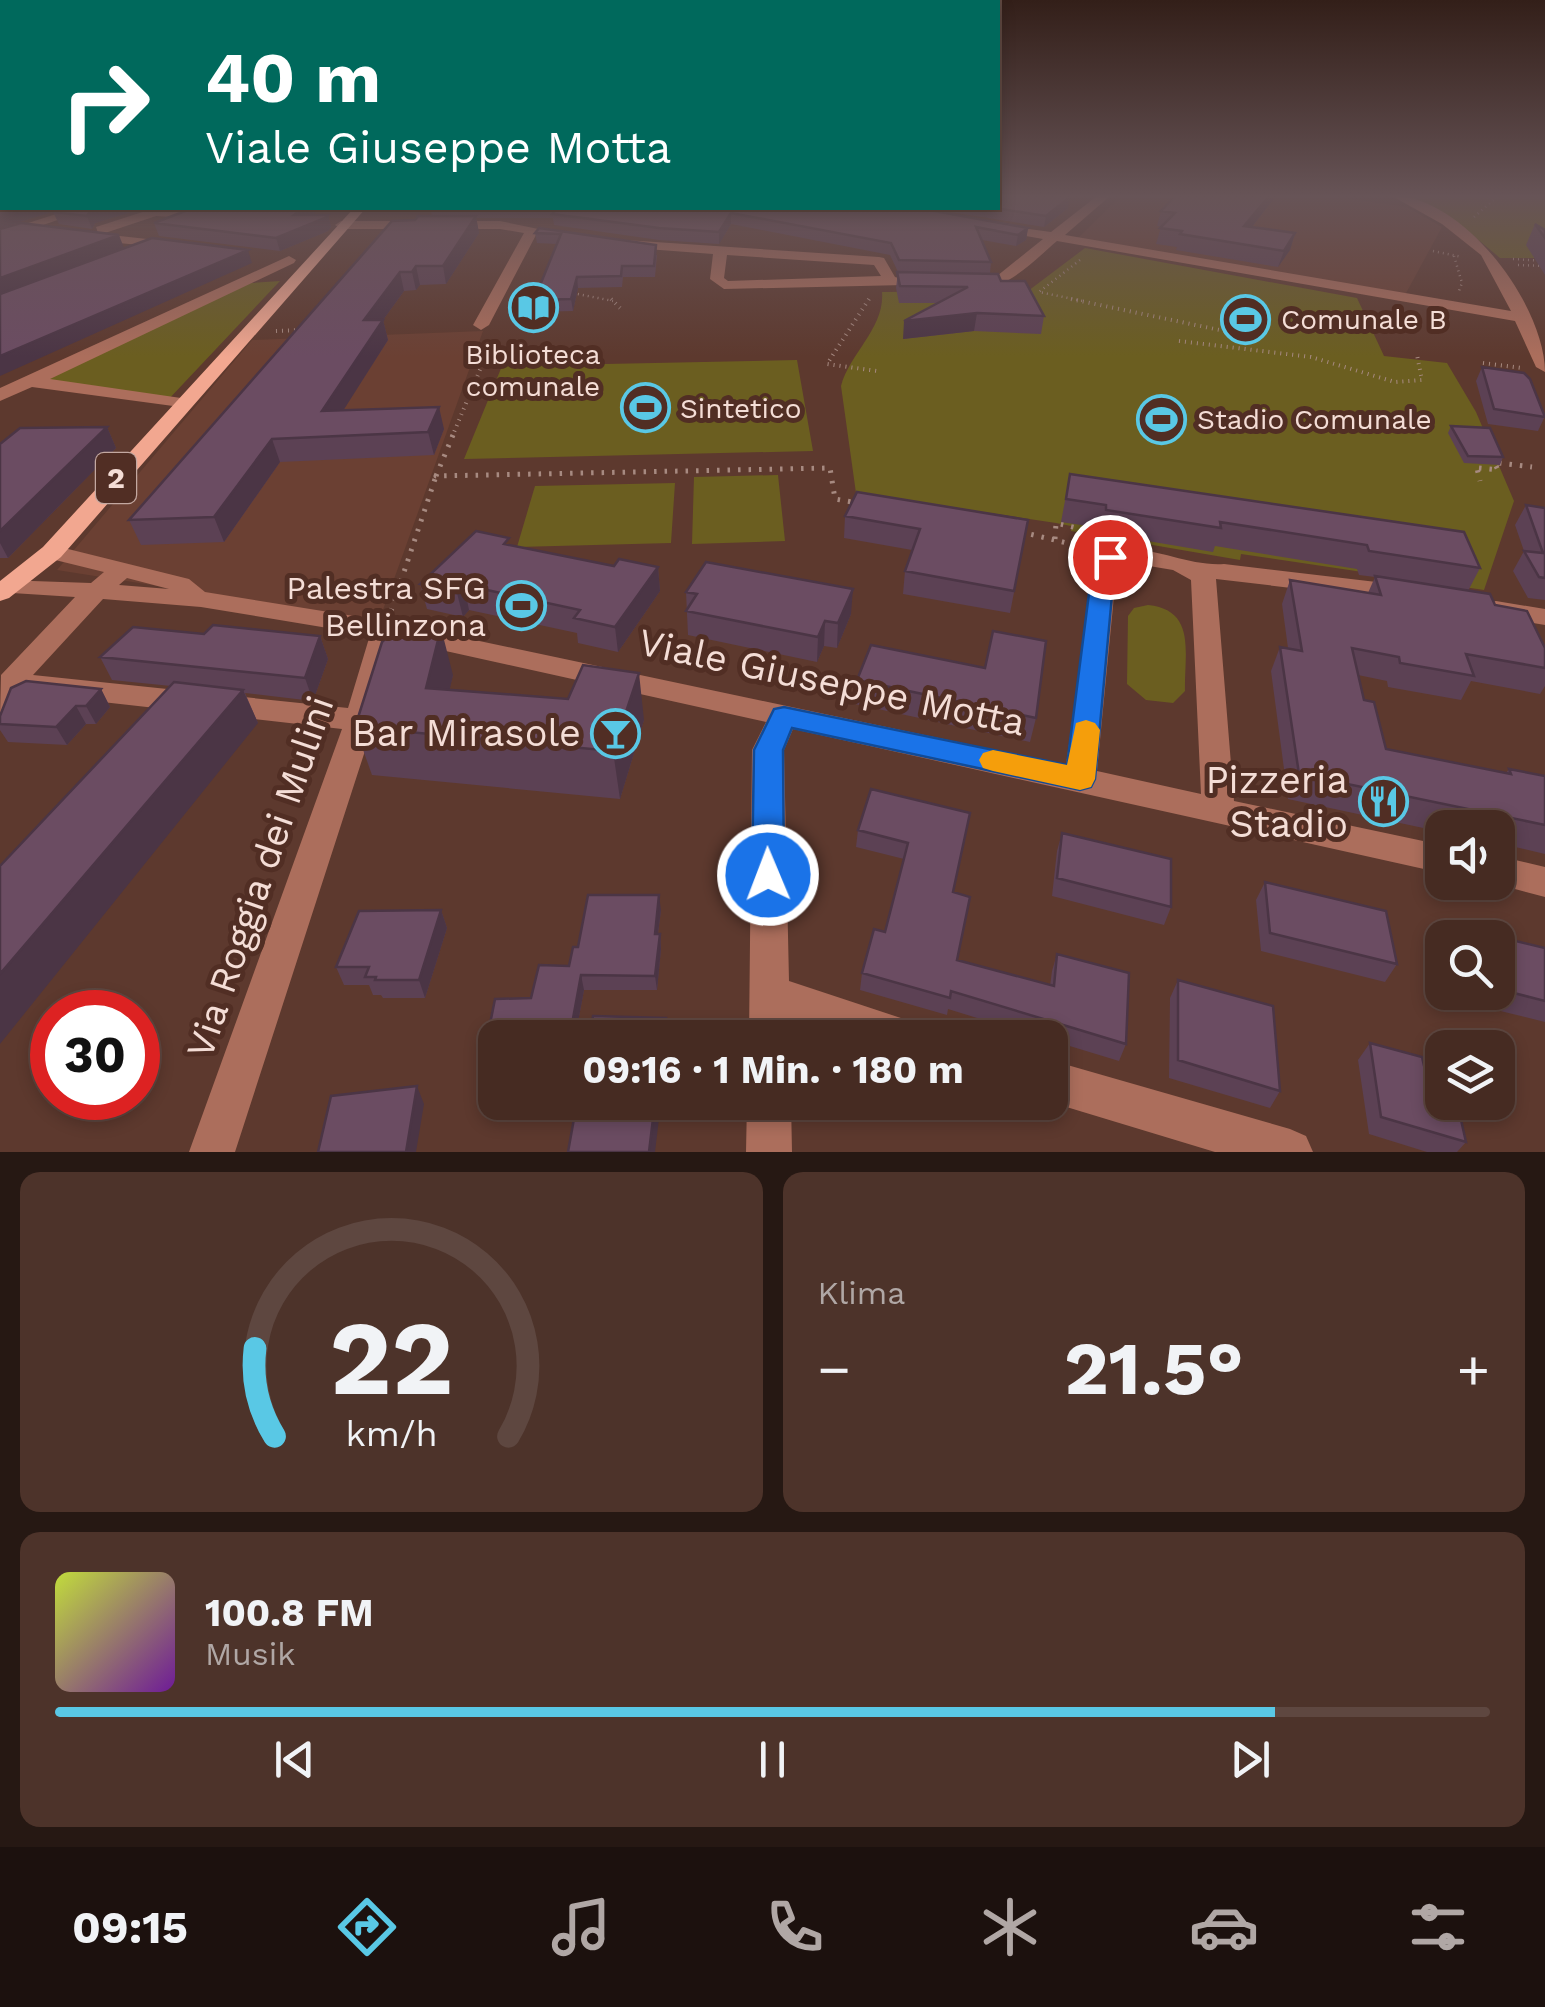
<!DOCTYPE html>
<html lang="de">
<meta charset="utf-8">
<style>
:root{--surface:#462b22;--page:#4d332a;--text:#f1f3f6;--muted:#b0a7a5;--line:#5e4740;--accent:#59c8e5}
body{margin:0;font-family:"Work Sans",sans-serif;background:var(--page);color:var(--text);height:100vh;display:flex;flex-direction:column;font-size:38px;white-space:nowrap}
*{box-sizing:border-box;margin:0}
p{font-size:32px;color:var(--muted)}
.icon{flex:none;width:55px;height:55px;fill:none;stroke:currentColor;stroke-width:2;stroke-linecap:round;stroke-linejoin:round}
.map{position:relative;height:1152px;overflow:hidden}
.side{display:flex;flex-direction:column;gap:20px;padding:20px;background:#261813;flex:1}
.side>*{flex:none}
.top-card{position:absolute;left:0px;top:0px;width:1000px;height:210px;box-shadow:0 5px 15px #0003,0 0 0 2px var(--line);background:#00695c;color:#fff;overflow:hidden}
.tools{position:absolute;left:1425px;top:810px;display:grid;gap:20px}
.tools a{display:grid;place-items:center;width:90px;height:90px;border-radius:20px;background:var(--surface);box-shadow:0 5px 15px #0003,0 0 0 2px var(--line);font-size:50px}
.speed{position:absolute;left:30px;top:990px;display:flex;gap:20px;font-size:50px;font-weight:700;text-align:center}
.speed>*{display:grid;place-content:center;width:130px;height:130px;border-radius:50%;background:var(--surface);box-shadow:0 5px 15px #0003,0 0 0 2px var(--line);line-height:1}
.speed .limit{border:15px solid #d22;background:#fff;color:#111}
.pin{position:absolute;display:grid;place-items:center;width:85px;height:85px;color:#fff;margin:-42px;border:5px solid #fff;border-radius:50%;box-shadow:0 2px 10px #0007}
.me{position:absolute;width:110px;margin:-55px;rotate:359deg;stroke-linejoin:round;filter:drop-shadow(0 0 8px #0008)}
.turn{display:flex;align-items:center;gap:35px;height:210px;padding:0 40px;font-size:45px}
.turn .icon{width:130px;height:130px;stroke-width:2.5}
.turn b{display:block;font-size:70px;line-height:85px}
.big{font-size:75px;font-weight:700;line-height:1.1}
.side .widget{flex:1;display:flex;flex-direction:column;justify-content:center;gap:15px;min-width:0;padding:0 35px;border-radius:20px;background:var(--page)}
.side .dial{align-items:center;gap:0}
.dial svg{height:260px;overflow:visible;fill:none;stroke:var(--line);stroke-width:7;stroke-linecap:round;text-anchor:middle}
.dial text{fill:var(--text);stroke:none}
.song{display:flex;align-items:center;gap:30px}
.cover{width:120px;height:120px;border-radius:15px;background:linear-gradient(135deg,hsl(70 70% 55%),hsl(280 70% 35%))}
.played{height:10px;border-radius:5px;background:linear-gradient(90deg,var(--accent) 85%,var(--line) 85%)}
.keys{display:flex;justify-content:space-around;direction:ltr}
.heat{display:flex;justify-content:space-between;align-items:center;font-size:55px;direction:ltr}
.side .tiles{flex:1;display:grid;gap:20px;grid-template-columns:1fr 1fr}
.widget:last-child{grid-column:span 2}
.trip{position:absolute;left:478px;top:1020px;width:590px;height:100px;border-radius:20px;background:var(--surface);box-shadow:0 5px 15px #0003,0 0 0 2px var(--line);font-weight:700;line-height:100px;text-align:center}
.menu{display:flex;height:160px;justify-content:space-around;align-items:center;background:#1c110e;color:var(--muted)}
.menu .icon{width:70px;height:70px}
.menu .current{color:var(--accent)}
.menu b{font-size:45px;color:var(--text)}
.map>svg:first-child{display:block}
</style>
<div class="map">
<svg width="1545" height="1152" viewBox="0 0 1545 1152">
<rect width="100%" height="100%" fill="#5d392e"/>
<path fill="#6b4033" d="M1121,196h208l78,11 35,20 -37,68 -328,-56z
M483,331l-104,290 -322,-51 195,-230z"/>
<path fill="#6b5e20" d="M1405,196h140v62h-45l-37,-31z
M1085,248l272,50 27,58 63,7 29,49 38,89 -30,89 -243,-36 -1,6 -169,-29v-5l-15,-3 -200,-30 -15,-107c9,-33 44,-58 41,-94l146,-1z
M280,281l-113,120 -134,-24 218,-94z
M797,360l16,91 -349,8 38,-93z
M778,475l7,66 -93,3 2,-67z
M675,483l-4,60 -154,4 18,-61z
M1148,605c49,5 36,49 37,86l-12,12 -27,-3 -19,-16 1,-68 6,-8z"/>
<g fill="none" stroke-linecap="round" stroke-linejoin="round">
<path stroke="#a78a81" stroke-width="2.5" stroke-dasharray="1 4" stroke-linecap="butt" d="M1474,217l24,-21
M1433,251l29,6
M1454,256l8,27 -3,8
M1513,259l32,2
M1080,260l-41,32 44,9
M1518,265l27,1
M573,293l40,8
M518,295l24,-1"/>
<path stroke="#a78a81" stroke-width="4" stroke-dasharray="1 5" stroke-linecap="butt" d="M611,299l9,9
M869,299l-42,65 50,7
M1071,299l187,39
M276,331l24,-1
M1179,341l132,16 84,25 27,-2 -5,-25
M1483,363l39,5
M452,437l40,-96"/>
<path stroke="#a78a81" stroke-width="5" stroke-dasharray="2.5 8" stroke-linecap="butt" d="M453,435l-17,41 394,-8 5,31 23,4
M1475,460l5,21
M1499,463l33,4
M1479,468l19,2 -3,-6
M1021,532l67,16
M1055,539l1,-16 55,13
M391,611l45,-135"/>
<path fill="#ac6e5c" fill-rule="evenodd" d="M1097,196h13l-45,39 446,76 -30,-56 -39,-31 -50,-28c72,-1 153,110 153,176l-9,-5 -21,-46 -458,-80c-24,20 -62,63 -95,42l35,-7 46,-37 -51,-9v-6l59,8z
M75,208h17l-92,32v-8z
M155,208l43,6 -25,13 -6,-4 9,-6 -20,-1 -54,18 72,8 7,4 -2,3 -90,-9 -7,-4 16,-3 -2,-6z
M500,221l77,16 -7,4 -34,-6 -47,90 -8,5 -8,-5 51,-92 -24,-4h-159l-6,-4 6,-4z
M625,240l254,17 5,1 11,19 16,4 -7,4 -180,4 -14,-10 3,-25 -93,-7v-6zM727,255l147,10 7,11 -153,5 -4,-3z
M289,256l7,4 -2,3 -244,116 131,19 7,2v8l-156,-21 -32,14v-13z
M52,545l137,34 16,13 180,29 681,144 30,-209c44,-20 85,11 128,8l178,21 9,3 4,5 -4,5 -9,3 -186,-22 18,222 208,44v28l-649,-144 -9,21 5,231 130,43 5,14h-79l-55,-20 1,20h-42l3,-288 14,-28 -370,-82 -21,80 -140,432h-46l153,-423 -320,-36 -12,22 -10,3 1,-43 74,-78 -63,-4 -9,-3 -3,-6 3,-4 88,3 13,-11 -61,-15 -3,-5zM1137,564l36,6 18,10 10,214 -104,-23 20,-206zM127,578l42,11 -50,-4zM103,599l98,8 169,28 -22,73 -315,-33z
M1496,601l49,8v16l-58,-10 -4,-6 4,-6z
M1498,856l47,11v30l-56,-15h9z
M1050,1060l240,69 16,7 7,16h-98l-165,-50z
M747,1102h44l1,50h-46z"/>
<path fill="#f2a790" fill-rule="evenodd" d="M354,208h12l-305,349 -52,41 -9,3v-20l43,-34z"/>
</g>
<path fill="#5c4154" d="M1175,196h101l-24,31 43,6 -5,17 -12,17 -102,-17 1,-3 -21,-3 5,-17 -4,-1 4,-15z
M2,208h142l-49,15 -3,6 -33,-5 -6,-12 8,-3 -61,19z
M193,208h127l-8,7h16l3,12 -3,4 -48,20 -121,-15 -5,-13z
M430,208h488l110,20 -2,12 -10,6 -34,-6 9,22 -1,12 11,7 43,35 -3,18 -67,-3 -71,8 35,-36h-39l-3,-15 2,-16 -8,-17 -159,-31 -12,20 -60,-4 -105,-15 -1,-7h-77l3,15 -33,51 -26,1 -4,5 -12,1 -21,29 5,20 -45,70 101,19 -10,26 -154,7 -56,80 -83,3 -12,-25 286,-300 17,-4z
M925,208h143l-24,19z
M1535,224l10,6v45l-19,-30z
M539,228l118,27 -2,22h-32l-1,10 -44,1 -5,23 -37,1 -2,-12 23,-56 -20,-1 -2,-10z
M1482,367l63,49 -7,15 -50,-7 -12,-43z
M1451,426l52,31 -3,8 -36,-2 -16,-30z
M107,427l9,21 -108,110h-8v-114z
M1070,474l410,94 -12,23 27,14 50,43v38l-5,8 -69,-13 -10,19 -73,-13 -1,-6 -29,-6 6,25 22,49 120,24 3,-4 36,7v78l-47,-11v-15h-56v4l-154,-33 -17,-128 9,-24 8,1 -6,-44 8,-24 78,13 7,-16 -16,-2 -2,-6 -142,-23 -2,6 -113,-19 1,-5 -40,-6z
M1526,505l19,3v92l-17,-2 -15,-27 11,-20 -9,-26z
M845,516l183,4 -18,93 -107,-19 2,-23 7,-21 -68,-12z
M511,545l103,21 44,1 2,24 -42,61 -40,-9 -1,-10 -108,-23 -6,7 -36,-8 -7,-25z
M686,592l165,22 -14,34 -13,-2 -7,16 -129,-27z
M204,634l116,2 8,23 -15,42 -68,-8 13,30 -87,-37 -59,-6 -12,-23z
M985,668l51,50 -6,24 -175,-38 2,-24z
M453,675l-4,15 195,30 -24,79 -248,-24 -17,-48z
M101,689l9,18 -14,17h-10l-19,21 -59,-3 -8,-12v-14z
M871,789l83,104 4,67 92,26 2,-15 5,-17 69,90 -7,17 -69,-21v-2h-8l-94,-29 -1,6 -87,-25 2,-17 23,-41 19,-73 -48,-12 2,-17z
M1062,833l109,74 -7,18 -112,-29 5,-45z
M1265,882l132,82 -12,18 -124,-31 -5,-51z
M441,910l6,18 -22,70h-42l-2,-3h-8l-4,-10h-25l-8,-18z
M661,910l-3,24h2l1,15 -4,41h-73l-9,48h-80l-1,1 -4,-15 41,-26 38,-32 9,-19z
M1474,931l71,17v74l-69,-17 -3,-13h25v-54h-28z
M1178,980l102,111 -10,17 -101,-30 1,-80z
M1370,1043l55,27 41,72 -9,10h-30l-58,-18 -11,-74z"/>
<path fill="#4b3545" d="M1269,196h7l-36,46 4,-16z
M1070,197l-2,11 -24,19 2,-11z
M20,208h45l-65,20v-14z
M100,208h44l-49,15 -3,6 -5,-13 3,-5z
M303,208h17l-22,20 -4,-13z
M731,213v11l-12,20v-12z
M328,215l3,12 -3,4 -48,20 -4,-13z
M476,216l3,17 -33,51 -3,-18z
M1028,228l-2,12 -10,6 2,-11z
M1295,233l-5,17 -12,17 6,-16z
M119,235l5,13 -124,47v-17z
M248,250l4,13 -252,113v-20z
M416,266l4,19 -4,5 -4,-18z
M400,272l4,19 -21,29 5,20 -59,93 -7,-22 42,-91z
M577,277l1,11 -5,23 -2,-12z
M977,313l-3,18 -71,8 1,-18z
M439,407l5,22 -10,26 -6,-23z
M107,427l9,21 -108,110 -8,-15v-12z
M272,439l8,23 -56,80 -10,-25z
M658,567l2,24 -42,61 -3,-25z
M464,585l5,25 -6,7 -6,-24z
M853,589l-2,25 -14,34 1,-25z
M825,621l-1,25 -7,16 1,-25z
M441,628l12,47 -14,61 -13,-48z
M320,636l8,23 -15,42 -8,-23z
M639,673l5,47 -24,79 -7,-48z
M101,689l9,18 -14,17 -10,-18z
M243,690l15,33 -258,321v-70z
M76,706l10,18 -19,21 -11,-18z
M659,895l2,15 -5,39 -1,-15z
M441,910l6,18 -22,70 -6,-18z
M660,934l1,15 -4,41 -2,-14z
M581,975l3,15 -9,48 -3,-14z
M417,1086l7,18 -8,48h-10z
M655,1102h6l-6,50h-6z"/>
<path fill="#6b4c62" stroke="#4b3545" stroke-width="2.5" d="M998,196h68l4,1 -24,19 -52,-8h4z
M1175,196h94l-25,30 51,7 -11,18 -104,-17 2,-3 -22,-3 15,-15 -14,-2z
M2,206v2h18l-20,6v-7z
M64,208h36l-10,3 -3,5 -34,-4z
M193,208h110l-9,7h34l-3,3 -49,20 -122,-15z
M558,208h360l110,20 -10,7 -42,-8 15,35 -92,-2 -8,-17 -160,-30 -12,19 -60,-4 -107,-14z
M418,216h58l-33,50h-27l-4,6h-12l-36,48h19l-61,91 117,-4 -11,25 -156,7 -58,78 -85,3 263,-299 23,-1z
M21,223l98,12 -119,43v-49z
M1535,224l10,6v8z
M539,228l117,17 -2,21h-32l-1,10 -44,1 -6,22 -37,1 27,-66 -26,-1z
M152,238l96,12 -248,106v-62z
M897,272l101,2 3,7h24l19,35 -67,-3 -73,8 64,-34 -68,-1z
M1482,367l42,6 6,6 15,38 -51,-8z
M1451,426l39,2 13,29 -35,-1z
M107,427l-107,104v-87l20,-16z
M1070,474l394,58 16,36 -111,-17 -2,-6 -147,-23 1,6 -115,-18v-5l-40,-6z
M857,492l171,28 -14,71 -109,-20 15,-42 -75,-13z
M1526,505l19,3v70l-6,-1 -15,-26 19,2z
M476,531l33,7 -5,6 110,22 5,-7 39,8 -43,60 -41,-9 6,-8 -116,-25 -7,8 -37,-9z
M706,562l147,27 -15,34 -13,-2 -7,16 -132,-26 11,-17 -11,-2z
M1375,576l115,18 5,11 32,6 18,37v20l-79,-14 8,22 -74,-13 -1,-6 -47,-9 12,52 10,2 12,47 125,25 -2,-5 36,7v49l-246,-51 -19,-127 22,4 -12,-71 91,15z
M414,624l27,4 -15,60 142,11 15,-34 56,8 -26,78 -258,-24 27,-85 11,-11z
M213,625l107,11 -15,42 -205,-21 33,-30 71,7z
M993,631l53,10 -10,77 -179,-38 14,-35 114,23z
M26,681l75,8 -15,17h-10l-20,21 -56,-3v-8l11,-28z
M174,682l69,8 -243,284v-108z
M871,789l99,24 -17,79 17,5 -13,63 97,26 3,-32 72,19 -3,71 -175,-53 -1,7 -88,-25 12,-44 11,3 23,-89 -50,-13z
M1062,833l109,26v48l-114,-29z
M1265,882l121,29 11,53 -127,-31z
M588,895h71l-4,39h5l-5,42 -74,-1 -9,49h-82l5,-25 36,-1 8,-33 30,1 4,-19h5z
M441,910l-22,70h-44l1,-3h-11l4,-10h-33l23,-56z
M1474,931l71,17v53l-47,-12v-51h-22z
M1178,980l95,26 7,85 -102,-31z
M593,1016l73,2 -3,20h-74z
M1370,1043l52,14 3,13 17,5v27h15l9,40 -85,-25z
M417,1086l-11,66h-88l13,-56z
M577,1102h78l-6,50h-81z"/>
<linearGradient id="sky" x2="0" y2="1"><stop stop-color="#331f19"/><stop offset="0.55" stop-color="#675457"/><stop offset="1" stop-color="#675457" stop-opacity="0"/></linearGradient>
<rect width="1545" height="357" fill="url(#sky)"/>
<path fill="#1a73e8" stroke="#114b97" stroke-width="2.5" d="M1110,550l11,7 -6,6 -20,216 -4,8 -11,3 -288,-62 -9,22 1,125 -5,9 -11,4 -11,-4 -5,-9 2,-125 20,-41 10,-2 283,58 26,-203z"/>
<path fill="#f59e0b" d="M1086,720l9,3 5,7 -5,49 -4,8 -11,3 -87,-19 -10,-3 -4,-8 4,-7 10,-3 74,15 9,-42z"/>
<defs>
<symbol id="library-ring" viewBox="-11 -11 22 22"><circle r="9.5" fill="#512e24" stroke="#59c8e5" stroke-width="1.5"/><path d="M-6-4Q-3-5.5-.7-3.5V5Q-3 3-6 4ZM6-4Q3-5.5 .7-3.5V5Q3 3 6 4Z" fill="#59c8e5"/></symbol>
<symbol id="stadium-ring" viewBox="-11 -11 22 22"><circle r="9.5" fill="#512e24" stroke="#59c8e5" stroke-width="1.5"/><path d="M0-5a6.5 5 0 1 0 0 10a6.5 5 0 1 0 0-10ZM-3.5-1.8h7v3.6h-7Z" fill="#59c8e5"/></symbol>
<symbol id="bar-ring" viewBox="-11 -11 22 22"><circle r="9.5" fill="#512e24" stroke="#59c8e5" stroke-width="1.5"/><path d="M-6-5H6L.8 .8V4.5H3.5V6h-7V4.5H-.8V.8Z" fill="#59c8e5"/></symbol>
<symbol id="restaurant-ring" viewBox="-11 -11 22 22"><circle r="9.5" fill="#512e24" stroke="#59c8e5" stroke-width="1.5"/><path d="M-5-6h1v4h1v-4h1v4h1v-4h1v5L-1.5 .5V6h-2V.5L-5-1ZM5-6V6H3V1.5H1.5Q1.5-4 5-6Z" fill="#59c8e5"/></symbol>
</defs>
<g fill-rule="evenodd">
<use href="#library-ring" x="506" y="280" width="55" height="55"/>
<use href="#stadium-ring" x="1218" y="292" width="55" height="55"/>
<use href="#stadium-ring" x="618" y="380" width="55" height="55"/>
<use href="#stadium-ring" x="1134" y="392" width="55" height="55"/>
<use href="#stadium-ring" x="494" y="578" width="55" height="55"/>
<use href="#bar-ring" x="588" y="706" width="55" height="55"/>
<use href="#restaurant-ring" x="1356" y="774" width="55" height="55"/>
</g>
<g text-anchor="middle" stroke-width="10" stroke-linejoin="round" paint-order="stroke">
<g font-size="28" fill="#f4ddd6" stroke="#512e24" text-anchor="start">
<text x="1281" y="329">Comunale B</text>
<text x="533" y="364" text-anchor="middle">Biblioteca<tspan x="533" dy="32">comunale</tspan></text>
<text x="680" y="418">Sintetico</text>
<text x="1197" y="429">Stadio Comunale</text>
</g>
<rect fill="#512e24" stroke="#c3a8a1" stroke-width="2.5" x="96" y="453" width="40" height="50" rx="8"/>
<g font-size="30" font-weight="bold" fill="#f4ddd6">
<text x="116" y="488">2</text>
</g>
<g font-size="32" fill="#f4ddd6" stroke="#512e24" text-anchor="end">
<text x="486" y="599">Palestra SFG<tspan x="486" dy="37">Bellinzona</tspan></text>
</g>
<g font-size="38" fill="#f4ddd6" stroke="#512e24">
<text transform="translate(832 682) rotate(12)" y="13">Viale Giuseppe Motta</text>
<text transform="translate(260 877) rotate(-71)" y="13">Via Roggia dei Mulini</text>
</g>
<g font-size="38" fill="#f4ddd6" stroke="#512e24" text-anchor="end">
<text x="581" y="746">Bar Mirasole</text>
<text x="1348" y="793">Pizzeria<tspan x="1348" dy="44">Stadio</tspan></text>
</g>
</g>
</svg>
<div class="tools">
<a><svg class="icon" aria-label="sound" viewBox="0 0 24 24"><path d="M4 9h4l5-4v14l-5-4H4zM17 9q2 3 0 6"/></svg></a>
<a><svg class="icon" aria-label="search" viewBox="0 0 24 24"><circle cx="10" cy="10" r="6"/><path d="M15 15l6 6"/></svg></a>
<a><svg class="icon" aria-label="layers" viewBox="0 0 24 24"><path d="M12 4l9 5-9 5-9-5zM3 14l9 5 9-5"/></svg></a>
</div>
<div class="speed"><div class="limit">30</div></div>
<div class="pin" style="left:1110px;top:557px;background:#d93025"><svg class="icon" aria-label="arrive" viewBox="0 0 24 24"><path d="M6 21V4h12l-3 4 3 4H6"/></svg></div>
<svg class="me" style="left:768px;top:875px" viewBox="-20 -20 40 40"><circle r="17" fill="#1a73e8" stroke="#fff" stroke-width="3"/><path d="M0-11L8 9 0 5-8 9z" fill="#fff"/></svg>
<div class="trip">09:16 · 1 Min. · 180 m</div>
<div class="top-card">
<div class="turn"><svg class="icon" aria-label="right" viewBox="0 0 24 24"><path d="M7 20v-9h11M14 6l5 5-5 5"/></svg><div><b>40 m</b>Viale Giuseppe Motta</div></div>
</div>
</div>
<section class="side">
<div class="tiles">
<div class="widget dial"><svg viewBox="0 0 100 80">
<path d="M14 69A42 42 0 1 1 86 69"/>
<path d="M14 69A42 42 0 0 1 8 42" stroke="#59c8e5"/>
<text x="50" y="56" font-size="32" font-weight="700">22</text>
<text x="50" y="72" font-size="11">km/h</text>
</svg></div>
<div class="widget"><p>Klima</p>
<div class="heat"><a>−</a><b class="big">21.5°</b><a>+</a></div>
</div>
<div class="widget">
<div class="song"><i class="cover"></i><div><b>100.8 FM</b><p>Musik</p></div></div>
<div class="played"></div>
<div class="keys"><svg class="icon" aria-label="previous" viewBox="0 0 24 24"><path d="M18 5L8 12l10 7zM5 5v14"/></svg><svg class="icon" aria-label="pause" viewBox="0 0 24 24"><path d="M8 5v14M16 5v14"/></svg><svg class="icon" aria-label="next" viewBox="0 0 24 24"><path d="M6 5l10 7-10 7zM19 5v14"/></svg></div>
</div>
</div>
</section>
<nav class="menu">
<b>09:15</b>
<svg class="icon current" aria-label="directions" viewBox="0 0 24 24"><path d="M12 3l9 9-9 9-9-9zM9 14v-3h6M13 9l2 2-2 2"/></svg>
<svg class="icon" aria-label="music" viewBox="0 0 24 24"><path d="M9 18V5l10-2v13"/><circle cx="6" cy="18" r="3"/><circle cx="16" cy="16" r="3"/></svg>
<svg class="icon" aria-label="phone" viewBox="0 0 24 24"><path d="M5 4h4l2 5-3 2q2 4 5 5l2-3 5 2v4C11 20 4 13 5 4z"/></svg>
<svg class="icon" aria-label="climate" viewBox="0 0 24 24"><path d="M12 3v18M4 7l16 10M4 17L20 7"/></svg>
<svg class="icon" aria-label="car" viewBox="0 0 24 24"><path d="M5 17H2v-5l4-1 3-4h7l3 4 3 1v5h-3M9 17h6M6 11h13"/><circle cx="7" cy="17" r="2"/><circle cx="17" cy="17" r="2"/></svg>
<svg class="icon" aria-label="filters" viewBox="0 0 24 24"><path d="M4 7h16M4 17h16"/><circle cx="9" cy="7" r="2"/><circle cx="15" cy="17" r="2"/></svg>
</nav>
